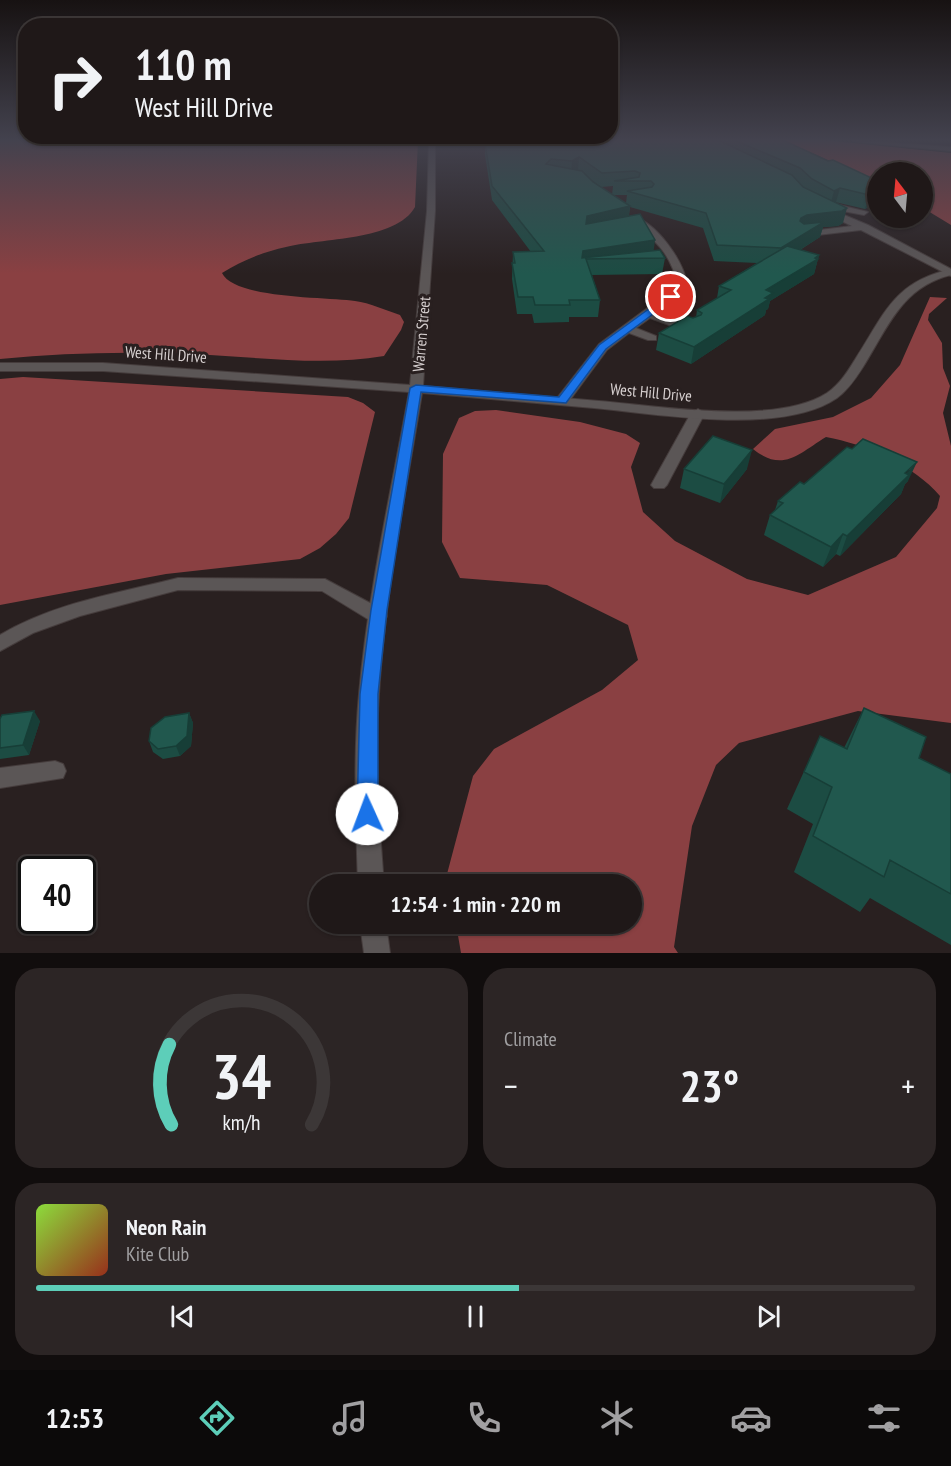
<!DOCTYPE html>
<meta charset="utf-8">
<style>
:root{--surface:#1f1818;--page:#2c2525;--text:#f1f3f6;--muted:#a1a0a2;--line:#3c3737;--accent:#5dceb9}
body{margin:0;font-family:"PT Sans Narrow",sans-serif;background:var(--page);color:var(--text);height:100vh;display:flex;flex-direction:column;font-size:22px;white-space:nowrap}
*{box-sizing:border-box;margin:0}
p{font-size:20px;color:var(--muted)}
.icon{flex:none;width:33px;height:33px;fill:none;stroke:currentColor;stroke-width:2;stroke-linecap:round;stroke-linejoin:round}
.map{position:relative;height:953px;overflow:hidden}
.panel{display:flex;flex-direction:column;gap:15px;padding:15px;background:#110d0d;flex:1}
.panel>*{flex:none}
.hud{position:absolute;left:18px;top:18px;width:600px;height:126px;border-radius:24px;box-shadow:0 2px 4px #0004,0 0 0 2px var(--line);background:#1f1818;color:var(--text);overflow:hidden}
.needle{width:39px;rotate:344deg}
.fabs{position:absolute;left:867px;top:162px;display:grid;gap:12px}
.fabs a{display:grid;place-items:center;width:66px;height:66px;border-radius:50%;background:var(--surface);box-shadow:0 2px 4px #0004,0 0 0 2px var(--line);font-size:30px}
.speed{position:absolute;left:18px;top:856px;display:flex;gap:12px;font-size:30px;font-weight:700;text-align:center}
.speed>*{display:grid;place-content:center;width:78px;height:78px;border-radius:50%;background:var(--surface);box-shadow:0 2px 4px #0004,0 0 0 2px var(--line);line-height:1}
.speed .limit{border:3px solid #111;border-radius:9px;background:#fff;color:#111}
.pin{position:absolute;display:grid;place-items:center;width:51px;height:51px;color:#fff;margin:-26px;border:3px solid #fff;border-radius:50%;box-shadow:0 2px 6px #0007}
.me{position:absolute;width:66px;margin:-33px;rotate:358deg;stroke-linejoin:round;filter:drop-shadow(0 0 4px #0008)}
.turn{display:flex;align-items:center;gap:21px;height:126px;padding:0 18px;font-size:27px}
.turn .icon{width:78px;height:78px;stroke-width:2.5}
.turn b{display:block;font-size:42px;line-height:51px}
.big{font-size:45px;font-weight:600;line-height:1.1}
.panel .widget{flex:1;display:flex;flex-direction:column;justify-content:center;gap:9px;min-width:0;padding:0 21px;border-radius:24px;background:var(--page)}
.panel .dial{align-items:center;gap:0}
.dial svg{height:156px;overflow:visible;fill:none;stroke:var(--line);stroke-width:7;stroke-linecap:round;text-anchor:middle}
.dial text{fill:var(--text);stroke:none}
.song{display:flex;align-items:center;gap:18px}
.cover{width:72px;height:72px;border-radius:9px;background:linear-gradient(135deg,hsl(90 70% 55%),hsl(10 70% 35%))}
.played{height:6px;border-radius:3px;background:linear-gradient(90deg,var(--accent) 55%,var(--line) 55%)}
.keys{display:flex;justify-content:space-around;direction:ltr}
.heat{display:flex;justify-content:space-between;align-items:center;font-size:33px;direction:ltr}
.panel .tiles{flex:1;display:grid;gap:15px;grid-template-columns:1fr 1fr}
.widget:last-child{grid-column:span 2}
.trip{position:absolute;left:309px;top:874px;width:333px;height:60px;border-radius:30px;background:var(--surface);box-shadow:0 2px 4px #0004,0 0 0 2px var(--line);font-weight:600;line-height:60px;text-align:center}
.menu{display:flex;height:96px;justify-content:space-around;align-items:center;background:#0c0a0a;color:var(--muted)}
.menu .icon{width:42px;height:42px}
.menu .current{color:var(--accent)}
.menu b{font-size:27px;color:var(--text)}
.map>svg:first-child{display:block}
</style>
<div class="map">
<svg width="951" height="953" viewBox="0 0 951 953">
<rect width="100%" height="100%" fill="#292020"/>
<path fill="#8a4042" d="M0,140h418l-3,67c-19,34 -94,31 -129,40 -23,5 -45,14 -64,26 12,26 106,24 133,28 15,2 30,9 45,14l4,7 -3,8 -17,26c-58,10 -117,2 -174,-1 -70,-4 -140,-3 -210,4z
M769,140h55l127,13v72l-28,-17 -1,-36h-44l-1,13c-33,-17 -71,-39 -108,-45z
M930,297l17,1 -18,16 -1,6 14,23 1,25 7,18 -7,27 8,33v277l-93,-12 -119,32 -23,22 -24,61 -18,121 4,6h-217l-5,-29h176v-39h-183l-2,-11 26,-98 21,-27 108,-59 36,-30 -10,-35 -81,-40 -87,-7 -18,-36 1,-88 16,-36 16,-7 21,-1 84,12 46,12 14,9 -9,24 12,45 32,29 72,38 61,16 88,-38 41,-49 3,-12c-26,-31 -75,-52 -114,-59 -28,17 -43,36 -73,12l22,-20 58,-12 38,-19 29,-33z
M23,377l325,20 15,6 12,9 -26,106 -13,16 -16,14 -20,11 -134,15 -166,31v-226z"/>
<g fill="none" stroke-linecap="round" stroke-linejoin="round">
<defs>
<path id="service" d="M853,140l98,7v4l-95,-9z
M55,761l8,3 3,7 -3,7 -63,10v-20z"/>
<path id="minor" d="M835,204l33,8 -4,3 -32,-6v-4z
M825,207l43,18 83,44v7l-90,-46 -61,7 -2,-2 5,-3 49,-6 -30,-14 -1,-2z
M631,217c21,-1 60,51 55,72l-29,24 40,17 -6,3 -41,-15 -14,10 20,8v4h-8l-19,-7 -22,17 -40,54h-10l-2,-3 2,-3 42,-54 78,-58c-4,-31 -23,-47 -46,-65z
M698,409l7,4 -38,72 -3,3h-10l-3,-3 40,-72z
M178,578l147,1 60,32 2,5 -2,5 -7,2 -7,-2 -49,-30 -144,-1 -98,26 -47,17 -33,18v-16c53,-32 119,-42 178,-57z"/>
<path id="tertiary" d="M429,140h6v71l-12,175c58,5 117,10 176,15 60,5 176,25 228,-8 13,-9 21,-22 29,-35 29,-45 38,-76 95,-89v6c-49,12 -63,52 -88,92 -7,11 -15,23 -26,31 -55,38 -179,16 -243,10 -57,-5 -115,-10 -172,-15 -16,100 -37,201 -43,301 -4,64 0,127 5,191h-26c-2,-64 -5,-128 1,-191 9,-102 32,-202 50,-302l-306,-21h-103v-8h103l307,22 17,-174z
M360,924h26l4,29h-26z"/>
</defs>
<use href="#service" stroke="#453c3c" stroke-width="2"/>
<use href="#minor" stroke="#453c3c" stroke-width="2"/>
<use href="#tertiary" stroke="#453c3c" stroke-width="2"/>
<use href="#service" fill="#5b5656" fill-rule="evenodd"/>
<use href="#minor" fill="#5b5656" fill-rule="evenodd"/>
<use href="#tertiary" fill="#5b5656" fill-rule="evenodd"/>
</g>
<path fill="#1c4c43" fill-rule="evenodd" d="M485,140h298l45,21 50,20v20l-13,8 -30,-7 8,21 -5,3 -15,1 -3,10 -20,13 19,5 -5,19 -44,27 -2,8 -2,1 -1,5 -74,49 -35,-14 3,-17 37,-15 1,-8 20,-12 2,-12 38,-23 -43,-2 -11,-33 -73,-21 -1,9 25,35 11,7 -3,16 -70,1 8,25 -2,17h-29v5l-35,1 -2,-9h-15l-5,-35 1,-27h18l-39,-52 -7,-45zM590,179l11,8 12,-1 -1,9 -19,-13zM613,195h14l-1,8z
M684,469h63l-27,34 -40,-15z
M908,481l-3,3 -4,10 -61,62 -4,-2 -13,13 -59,-32 6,-20 5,-5 3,-9 26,-17z
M864,708l55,50 32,16v171l-81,-47 -10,14 -66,-40 19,-48 -26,-15 33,-73 24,12z
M189,713l4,10 -2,23 -11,10 -17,3 -10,-7 -4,-11z
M0,719l40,2 -11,34 -29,4z"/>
<path fill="#173e37" d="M579,157l-1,13 -7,4 1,-13z
M840,188l-4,14 -6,4 4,-15z
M878,190v11l-13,8 4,-14z
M630,206l-2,15 -43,10 2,-15z
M847,208l-4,15 -5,3 -15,1 -3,10 -43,27 4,-16 16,-15 4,-15 6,-3z
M655,240l-2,16 -67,3 -5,8 2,-16z
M819,255l-5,19 -44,27 -2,8 -2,1 -1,5 -74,49 3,-17 72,-57z
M752,450l-5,19 -27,34 4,-19z
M917,462l-9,19 -3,3 -4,10 -61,62 7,-20z
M843,534l-7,20 -13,13 8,-20z
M34,711l6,10 -11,34 -6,-10z
M189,713l4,10 -2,23 -11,10 -4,-10z"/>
<path fill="#21584e" stroke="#173e37" stroke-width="1.5" d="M485,140h233l74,35 11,12 44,21 -5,3 -35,4 -6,3 -1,3 4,3 20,-2 -43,26 -64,-3 -11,-32 -79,-22 25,-4 2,-3 -3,-3h-37l25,-4 1,-4 -5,-2 -33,2 -23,-16 -7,4 -21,-2 -5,5 36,7 11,11 37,24 -43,10 -1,8 54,-10 15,26 -72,11 -1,7 78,-8 5,8 -79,1 14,41h-31l1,5h-35l-2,-8h-15l-6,-34h3l-2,-11 31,-1 -52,-65 -7,-43z
M734,140h49l45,21 5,-1 45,21v9l-9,5 -29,-7 -6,3 -22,-12 -12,-11z
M787,246l32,9 -4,3 3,1 -52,31 7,3 -8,5 4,1 -75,48 -35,-14 28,-17 6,2 8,-3 1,-2 -5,-3 34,-20 -12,-4z
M713,436l39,14 -28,34 -40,-15z
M863,439l54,23 -12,11 4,2 -62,61 -4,-2 -12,13 -61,-32 13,-12 -5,-2 22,-19 4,2 43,-37 5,2z
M864,708l62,29 -7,21 32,16v120l-61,-34 -6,17 -71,-41 19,-49 -28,-15 16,-36 27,13z
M34,711l-11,34 -23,3v-29l2,-4z
M189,713l-2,23 -11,10 -18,3 -9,-8 2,-13 14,-11z"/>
<linearGradient id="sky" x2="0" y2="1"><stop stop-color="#171212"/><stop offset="0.51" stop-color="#43424e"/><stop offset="1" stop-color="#43424e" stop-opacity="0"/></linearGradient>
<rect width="951" height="274" fill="url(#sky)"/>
<path fill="#1a73e8" stroke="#114b97" stroke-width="1.5" d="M668,295l8,2 -70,52 -40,54 -145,-11 -34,218 -9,84v120l-3,7 -8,3 -7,-3 -3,-7 3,-120 11,-84 39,-222 6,-3 143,12 40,-52z"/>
<g text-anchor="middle" stroke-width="6" stroke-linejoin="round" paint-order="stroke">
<g font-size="16" fill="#d6cfcf" stroke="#292020">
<text transform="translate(421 334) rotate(-85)" y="6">Warren Street</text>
<text transform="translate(166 354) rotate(4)" y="6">West Hill Drive</text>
<text transform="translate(651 392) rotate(5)" y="6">West Hill Drive</text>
</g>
</g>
</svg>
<div class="fabs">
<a><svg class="needle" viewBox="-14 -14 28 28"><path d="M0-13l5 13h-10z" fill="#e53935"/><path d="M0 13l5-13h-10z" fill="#a1a0a2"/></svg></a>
</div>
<div class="speed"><div class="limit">40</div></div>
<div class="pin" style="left:671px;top:297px;background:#d93025"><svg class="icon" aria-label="arrive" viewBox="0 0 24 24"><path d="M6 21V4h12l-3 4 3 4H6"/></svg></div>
<svg class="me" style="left:367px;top:814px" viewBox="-20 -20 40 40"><circle r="19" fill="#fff"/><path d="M0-13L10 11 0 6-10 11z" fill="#1a73e8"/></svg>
<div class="trip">12:54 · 1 min · 220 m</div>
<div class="hud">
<div class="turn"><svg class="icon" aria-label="right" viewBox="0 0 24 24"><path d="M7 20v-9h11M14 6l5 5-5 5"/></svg><div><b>110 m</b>West Hill Drive</div></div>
</div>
</div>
<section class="panel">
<div class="tiles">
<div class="widget dial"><svg viewBox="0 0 100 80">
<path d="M14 69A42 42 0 1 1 86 69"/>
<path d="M14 69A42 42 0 0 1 13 28" stroke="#5dceb9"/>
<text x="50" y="56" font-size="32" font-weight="700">34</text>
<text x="50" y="72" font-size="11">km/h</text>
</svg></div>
<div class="widget"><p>Climate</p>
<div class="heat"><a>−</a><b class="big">23°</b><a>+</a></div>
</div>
<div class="widget">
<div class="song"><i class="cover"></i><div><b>Neon Rain</b><p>Kite Club</p></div></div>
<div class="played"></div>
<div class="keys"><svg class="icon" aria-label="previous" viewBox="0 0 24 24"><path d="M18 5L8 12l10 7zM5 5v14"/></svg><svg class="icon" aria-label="pause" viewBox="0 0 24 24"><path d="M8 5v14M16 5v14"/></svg><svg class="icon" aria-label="next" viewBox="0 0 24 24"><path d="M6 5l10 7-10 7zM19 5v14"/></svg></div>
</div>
</div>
</section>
<nav class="menu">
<b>12:53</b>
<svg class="icon current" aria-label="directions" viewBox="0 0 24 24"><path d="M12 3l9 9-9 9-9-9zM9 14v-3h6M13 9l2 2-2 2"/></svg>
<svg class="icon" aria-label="music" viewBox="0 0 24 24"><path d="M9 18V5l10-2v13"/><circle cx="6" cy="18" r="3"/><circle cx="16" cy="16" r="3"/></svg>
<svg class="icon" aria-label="phone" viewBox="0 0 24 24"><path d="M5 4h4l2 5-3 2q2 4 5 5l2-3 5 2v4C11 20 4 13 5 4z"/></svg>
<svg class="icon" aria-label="climate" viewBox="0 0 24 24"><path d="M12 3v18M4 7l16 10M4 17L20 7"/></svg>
<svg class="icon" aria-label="car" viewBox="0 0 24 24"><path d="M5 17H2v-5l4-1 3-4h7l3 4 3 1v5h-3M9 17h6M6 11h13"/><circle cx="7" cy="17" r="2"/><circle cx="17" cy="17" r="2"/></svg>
<svg class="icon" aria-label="filters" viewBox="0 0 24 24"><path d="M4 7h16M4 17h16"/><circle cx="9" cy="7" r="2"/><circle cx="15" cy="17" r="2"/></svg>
</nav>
